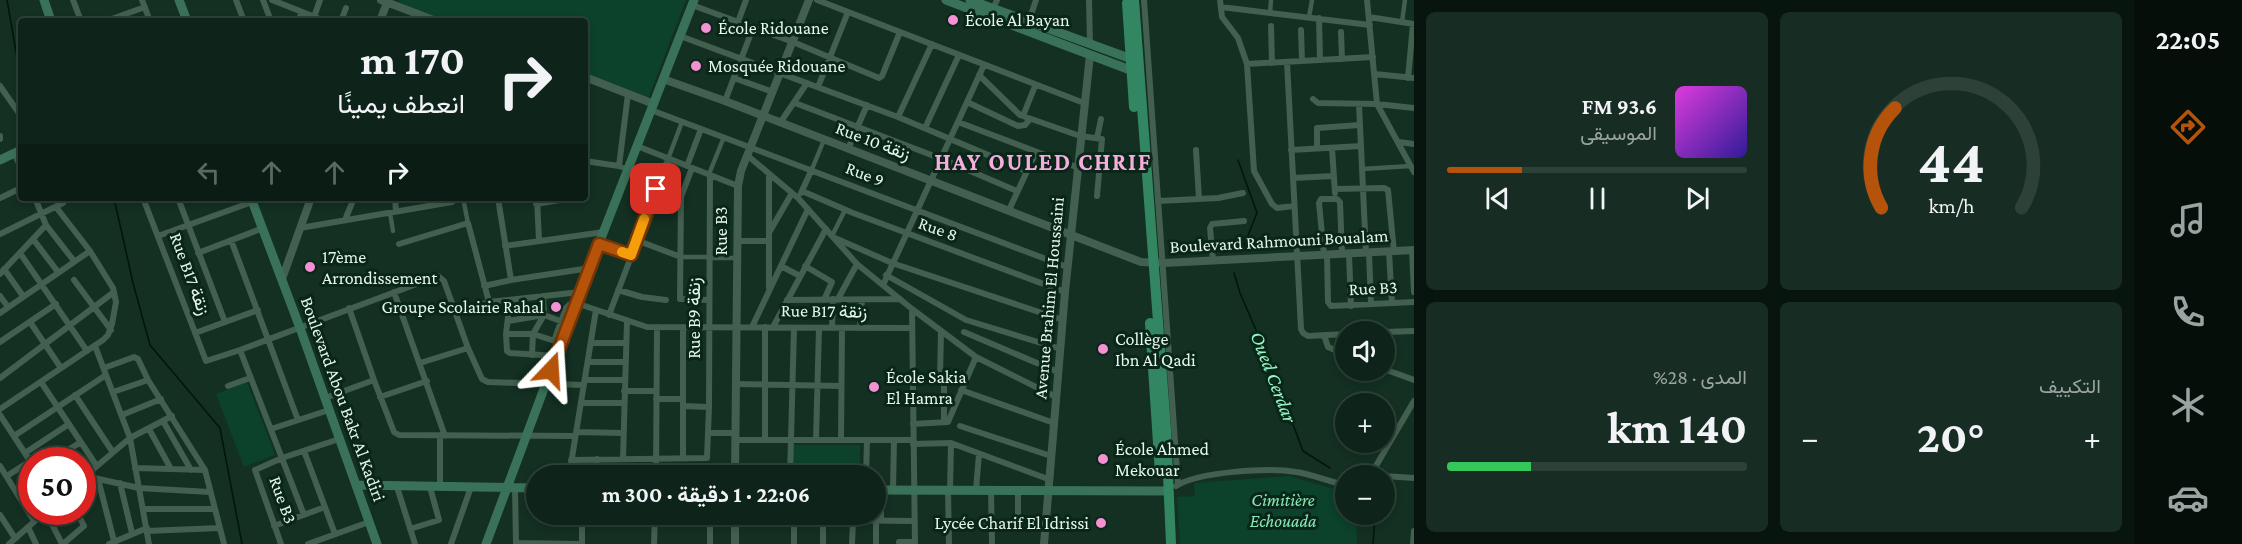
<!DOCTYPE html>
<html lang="ar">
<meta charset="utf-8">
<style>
:root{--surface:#0e241a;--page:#172c23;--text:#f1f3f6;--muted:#9ba4a2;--line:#2e4139;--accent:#b45309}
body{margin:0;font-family:"Crimson Pro",Vazirmatn,serif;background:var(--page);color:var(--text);direction:rtl;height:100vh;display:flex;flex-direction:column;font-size:22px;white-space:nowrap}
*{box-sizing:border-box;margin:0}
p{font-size:20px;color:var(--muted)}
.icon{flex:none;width:33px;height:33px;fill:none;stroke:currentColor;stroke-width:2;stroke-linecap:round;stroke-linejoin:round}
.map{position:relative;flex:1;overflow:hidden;direction:ltr}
.sheet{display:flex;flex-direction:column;gap:12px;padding:12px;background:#08140e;width:720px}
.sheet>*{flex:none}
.guide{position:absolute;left:18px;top:18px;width:570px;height:183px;border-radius:6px;box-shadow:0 3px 9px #0003,0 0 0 2px var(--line);direction:rtl;background:#0e241a;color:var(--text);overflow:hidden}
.buttons{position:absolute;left:1335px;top:321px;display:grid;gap:12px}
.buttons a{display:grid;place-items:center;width:60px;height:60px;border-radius:50%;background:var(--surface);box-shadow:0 3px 9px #0003,0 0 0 2px var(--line);font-size:30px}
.speed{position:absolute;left:18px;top:447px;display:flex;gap:12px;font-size:30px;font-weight:700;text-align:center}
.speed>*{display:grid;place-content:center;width:78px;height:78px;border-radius:50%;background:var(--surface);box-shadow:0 3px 9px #0003,0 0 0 2px var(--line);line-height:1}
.speed .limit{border:9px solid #d22;background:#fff;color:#111}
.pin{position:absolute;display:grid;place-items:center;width:51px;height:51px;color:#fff;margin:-26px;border-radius:12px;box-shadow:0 3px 9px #0006}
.me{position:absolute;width:66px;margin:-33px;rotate:20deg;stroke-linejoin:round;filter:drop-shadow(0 0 4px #0008)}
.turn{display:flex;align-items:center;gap:21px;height:126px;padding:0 24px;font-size:27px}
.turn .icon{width:78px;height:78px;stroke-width:2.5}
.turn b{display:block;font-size:42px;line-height:51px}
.lanes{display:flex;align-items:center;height:57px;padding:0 24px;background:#0003;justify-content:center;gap:30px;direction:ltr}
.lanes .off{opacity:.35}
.big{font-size:45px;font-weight:700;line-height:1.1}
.sheet .widget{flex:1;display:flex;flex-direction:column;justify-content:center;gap:9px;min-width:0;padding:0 21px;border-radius:9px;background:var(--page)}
.sheet .dial{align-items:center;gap:0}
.dial svg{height:156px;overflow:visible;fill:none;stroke:var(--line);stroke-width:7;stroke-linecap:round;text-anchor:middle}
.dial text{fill:var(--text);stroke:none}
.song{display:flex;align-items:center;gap:18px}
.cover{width:72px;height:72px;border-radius:9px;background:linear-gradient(135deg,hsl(300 70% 55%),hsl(250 70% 35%))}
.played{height:6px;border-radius:3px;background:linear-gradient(90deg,var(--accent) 25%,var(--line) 25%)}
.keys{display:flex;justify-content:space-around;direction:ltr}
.heat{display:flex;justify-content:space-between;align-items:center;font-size:33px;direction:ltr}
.charge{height:9px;border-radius:4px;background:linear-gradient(90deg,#34c759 28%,var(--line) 0)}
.sheet .tiles{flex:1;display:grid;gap:12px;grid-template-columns:repeat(2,1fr)}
.trip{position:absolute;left:526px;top:465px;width:360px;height:60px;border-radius:30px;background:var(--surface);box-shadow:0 3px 9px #0003,0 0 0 2px var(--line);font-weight:700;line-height:60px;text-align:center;direction:rtl}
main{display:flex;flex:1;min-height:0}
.dock{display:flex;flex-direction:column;width:108px;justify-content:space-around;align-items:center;background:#060e0a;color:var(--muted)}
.dock .icon{width:42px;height:42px}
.dock .on{color:var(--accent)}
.dock b{font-size:27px;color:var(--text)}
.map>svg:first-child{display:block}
</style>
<main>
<nav class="dock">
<b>22:05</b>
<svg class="icon on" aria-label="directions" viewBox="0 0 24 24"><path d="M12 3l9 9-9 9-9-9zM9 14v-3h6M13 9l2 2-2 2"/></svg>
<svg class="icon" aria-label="music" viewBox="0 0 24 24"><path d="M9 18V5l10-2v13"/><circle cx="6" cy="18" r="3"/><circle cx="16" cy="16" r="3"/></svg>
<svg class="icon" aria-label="phone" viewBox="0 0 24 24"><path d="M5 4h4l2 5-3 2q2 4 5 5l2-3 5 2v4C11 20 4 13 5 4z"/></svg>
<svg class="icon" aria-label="climate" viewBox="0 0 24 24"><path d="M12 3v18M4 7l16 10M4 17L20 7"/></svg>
<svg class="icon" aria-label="car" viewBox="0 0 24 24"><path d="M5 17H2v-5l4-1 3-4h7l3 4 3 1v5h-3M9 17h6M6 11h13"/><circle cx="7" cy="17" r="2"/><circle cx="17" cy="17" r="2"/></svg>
</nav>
<section class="sheet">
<div class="tiles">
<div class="widget dial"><svg viewBox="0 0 100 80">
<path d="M14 69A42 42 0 1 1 86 69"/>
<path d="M14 69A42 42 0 0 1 21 18" stroke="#b45309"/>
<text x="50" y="56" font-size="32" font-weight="700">44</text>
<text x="50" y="72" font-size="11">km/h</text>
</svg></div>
<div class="widget">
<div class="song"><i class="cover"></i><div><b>93.6 FM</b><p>الموسيقى</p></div></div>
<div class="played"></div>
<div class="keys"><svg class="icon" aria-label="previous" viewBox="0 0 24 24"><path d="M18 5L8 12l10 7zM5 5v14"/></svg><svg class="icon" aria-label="pause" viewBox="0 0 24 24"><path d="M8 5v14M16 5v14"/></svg><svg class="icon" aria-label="next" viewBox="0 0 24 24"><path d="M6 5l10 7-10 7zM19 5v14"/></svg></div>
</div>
<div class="widget"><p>التكييف</p>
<div class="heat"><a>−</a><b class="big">20°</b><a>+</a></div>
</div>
<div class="widget"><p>المدى · 28%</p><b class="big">140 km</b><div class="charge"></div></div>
</div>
</section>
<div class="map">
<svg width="1414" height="544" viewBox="0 0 1414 544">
<rect width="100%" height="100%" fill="#133022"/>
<path fill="#0c412b" d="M399,0h287l-38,99 -63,-24v-54h-143l-44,-17z
M247,382l28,73 -31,12 -28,-73z
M792,445h68v30l-68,1z
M1289,476l56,16 1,22 10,1 1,29h-177l-3,-47 18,-1 -1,-13z"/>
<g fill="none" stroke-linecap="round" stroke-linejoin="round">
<path stroke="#02150c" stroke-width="1.5" d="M7,0l14,80
M1238,160l19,53 -15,37
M114,198l19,85 17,62 70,83 22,116
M1234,273l6,20 29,67 34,91 27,17
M1373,544l2,-30"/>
<path stroke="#425f4f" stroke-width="4.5" d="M1270,13l1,-13
M1309,17l3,-17
M1402,22l3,-22
M668,159l14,-37
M812,169l12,-29
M1362,169l49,-3
M709,174l15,-37
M463,198l5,25
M390,213l3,18
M832,236l13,-26
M681,257h27
M708,258h30"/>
<path stroke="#425f4f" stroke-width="6" d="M73,0l8,21
M142,0l8,21
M236,0l8,21
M263,0l8,21
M272,0l53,21
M817,0l267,103
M1089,0l1,44
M1144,0l34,484
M1220,0l2,17 16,21 9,26 7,107 18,33 5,4 17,-2
M1367,0l10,104 37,68
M692,5l101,37 86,36 3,-2 18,-44
M1221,7l149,18
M992,11l5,-11
M314,17l6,-17
M1369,17l45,7
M1319,18l1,42
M106,21l39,-14
M298,21l4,-9
M341,21l5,-13
M1029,21l7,-21
M738,22l8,-22
M1271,26l1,37
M1301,30l1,31
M1341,32l1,27
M680,36l218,81 128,54
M1287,62l14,267 2,4 5,3 38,-2
M1247,64l126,-7
M1375,74l39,4
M979,75l41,40 60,21 22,3 -5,57
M734,78l39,14
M1408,78l5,-54
M0,86l21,30
M818,87l30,-75
M1313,99l5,4 59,1 37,4
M725,101l28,-73
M967,102l51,24 7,-1 5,-6
M795,103l147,56 75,32
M1359,104l7,149
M651,110l416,157
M1023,116l12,-30
M898,117l34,-73
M958,122l121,46
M780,123l27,-40
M925,128l34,-73
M0,136v3
M1097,138l4,-19
M1399,142l15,2
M637,146l101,40
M1317,148v-20l43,-3
M1332,148l3,45
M848,149l19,-44
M1196,150l3,49
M1291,150l70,-4
M14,153l7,15
M748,156l50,42 59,66 55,45 64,48 80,40
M585,161l34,5 9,3
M619,166l9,-72
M687,166l14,-37
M692,168l-11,29 -1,102 28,1
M769,174v114
M1293,178l41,-2
M1335,189l49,-1 4,2 6,62
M802,191l51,22 212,79
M801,193l11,-24
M0,198l21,-10
M35,198l11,27 28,36
M143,198l63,163 34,-11 198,-74 6,5 24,67 14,31 6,3 96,3
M178,198l47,124
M395,198l1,13
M498,198l13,82
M537,198l2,43
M1158,201l60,-3 25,-5
M536,204l36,-6
M1009,210l27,-58
M345,220l9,-22
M300,228l152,-26 5,-4
M770,231l22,-38
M0,234l63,-31 3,-5
M158,236l94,-34
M835,238l57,25 171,57
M33,239l25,33
M231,240l67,180
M636,240l45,17
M738,241h31
M399,244l69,-21 21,79
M599,244l32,11
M505,246l99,-14
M1412,250l2,42
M1389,252l3,51
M20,253l67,98
M198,253l65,-25
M1369,253l2,51
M1349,254l2,52
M1324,255l-5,-52 2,-4h16l3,3 2,52
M1327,255l1,47 3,4 83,-4
M1213,260l-3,-32 2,-4 32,-3
M781,266l19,10
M805,266l27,16 -8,18
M4,269l19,27
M0,274l46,-49
M886,275l80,45 95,29
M74,280l37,50
M883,285l101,-220
M484,286l27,-6 79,-12
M618,290l24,7 24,3
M394,292l51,144
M0,296l8,11
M838,299l19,-35
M510,300l-4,34 1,17 3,2 46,3
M787,300l113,-1
M349,308l25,72 20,52 5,3 176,1
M912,309l3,235
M457,312l32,-10 91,-10
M0,313l90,-62
M609,315l59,-156
M508,321l36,-6 19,7
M30,322l31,46
M683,327v132
M752,327l56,-118
M773,327l53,-98
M832,328l1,-29
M860,328l2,-28
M964,332l94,40
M1384,332l30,-1
M195,333l63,-23
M506,334h27l25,8
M1324,335l4,12 18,8
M554,341l12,-33 3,-3 7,-2 71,24 264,1
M0,342l56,-38
M591,343h34
M95,346l35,92 19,106
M240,350l64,165
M532,355l1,-21 11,-19 -1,-19
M588,362h37
M420,363l48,-15
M104,368l30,-11 4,2 10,21 57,90 19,74
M1384,369l30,11
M0,378l114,-86
M940,378l1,-47
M944,378v44
M912,379l55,-3
M585,380h39
M41,382l55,83
M736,384l105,2
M228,386l22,-8
M961,390l93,33
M624,391h32
M113,392l35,-12
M75,395l37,56
M380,397l47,-16
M325,398l49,-18
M656,399h27
M581,403h43
M683,406l26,1
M0,409l103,-69 5,-5 4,-11 4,-22 -3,-14 -23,-37 -34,-44
M0,415l32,49
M122,415l39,-16
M163,421l28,49
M913,424l35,-2 28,-65
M960,426l91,30
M149,429l22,40
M271,429l58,-19
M576,432l47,1
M709,433h26
M14,436l92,-61
M440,436v51
M765,439v-112
M736,440h177
M816,440l3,-112
M841,440l1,-111
M913,444l38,-1 97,36
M304,451l31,83
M25,453l44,-29
M623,459l4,-138
M52,460l29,-18
M571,460l136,-2 2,-51 1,-232
M0,466l34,55
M135,468l70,2
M1370,475l44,3
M7,476l23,-15
M85,476l54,12 71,4
M569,476l27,-166
M597,476v-17
M656,476l1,-149
M790,476l4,-148
M866,476l1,-36
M1370,476l44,-75
M83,478l47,-40 42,-22
M98,479l16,62
M120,483l12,50
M1176,486c22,-14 93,-19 120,-14 16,2 33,10 50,13
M397,487l18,57
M515,488l1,56
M881,490v31
M893,490l1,-50
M948,490l1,54
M950,490l1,-47
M976,490l3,-36
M991,490l1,54
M143,509h71
M46,512l16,32
M582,514v30
M794,514v30
M0,515l15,23
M582,515l128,1
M1018,516v-25
M823,520l91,1
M948,525l44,-1
M274,526l51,-19
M28,527l8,17
M410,529l29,-9 -9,-33
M147,531l72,-3
M899,542h15
M516,543l66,1
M9,544l36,-32
M63,544l21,-18 -7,-14
M109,544l38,-16
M281,544l-26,-74 27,-12 57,-19
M308,544l61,-22
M451,544l20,-57
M654,544l1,-30
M710,544v-30
M823,544v-30
M852,544l1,-23
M876,544v-23
M1413,544l1,-13"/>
<path stroke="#425f4f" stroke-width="8" d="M381,0l55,21
M380,21l8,-21
M585,77l69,27
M663,79l62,22 416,161 23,1 250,-13
M282,279l29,-81
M735,476l3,-290 3,-15 68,-171
M735,544v-30
M1044,544l21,-252 25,-237"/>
<path stroke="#3a7259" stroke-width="9" d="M44,0l7,21
M179,0l8,21
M946,0l192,73
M970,0l167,61
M0,160l21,-10
M251,198l49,130 77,216
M356,485l181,3
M876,490l292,1
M486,544l94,-252 114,-292"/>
<path stroke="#338662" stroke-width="10" d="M1134,0l32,429 5,115
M1127,3l7,104
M1150,323l10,150"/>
</g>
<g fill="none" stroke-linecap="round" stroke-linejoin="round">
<defs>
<path id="route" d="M551,370l48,-126 32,11 25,-66"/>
</defs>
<use href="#route" stroke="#753606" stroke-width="15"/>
<use href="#route" stroke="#b45309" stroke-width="10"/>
<path stroke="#f59e0b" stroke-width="10" d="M622,252l9,3 13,-36"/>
</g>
<g fill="#f491d3" stroke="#092619" stroke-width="2">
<circle cx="953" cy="20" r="6"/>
<circle cx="706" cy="28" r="6"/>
<circle cx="696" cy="66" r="6"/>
<circle cx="310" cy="267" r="6"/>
<circle cx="556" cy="307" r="6"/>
<circle cx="1103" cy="349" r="6"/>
<circle cx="874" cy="387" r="6"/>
<circle cx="1103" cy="459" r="6"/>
<circle cx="1101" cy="523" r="6"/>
</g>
<g text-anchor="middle" stroke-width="6" stroke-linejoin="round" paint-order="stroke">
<g font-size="18" fill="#e5f6ec" stroke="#092619" text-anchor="start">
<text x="965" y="26">École Al Bayan</text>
<text x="718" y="34">École Ridouane</text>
<text x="708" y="72">Mosquée Ridouane</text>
<text x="322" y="263">17ème<tspan x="322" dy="21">Arrondissement</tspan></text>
<text x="544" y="313" text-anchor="end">Groupe Scolairie Rahal</text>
<text x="1115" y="345">Collège<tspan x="1115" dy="21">Ibn Al Qadi</tspan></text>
<text x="886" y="383">École Sakia<tspan x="886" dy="21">El Hamra</tspan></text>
<text x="1115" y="455">École Ahmed<tspan x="1115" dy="21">Mekouar</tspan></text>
<text x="1089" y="529" text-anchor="end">Lycée Charif El Idrissi</text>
</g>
<g font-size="18" fill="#e5f6ec" stroke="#092619">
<text transform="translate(873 141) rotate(21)" y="6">Rue 10 زنقة</text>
<text transform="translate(865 174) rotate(21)" y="6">Rue 9</text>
<text transform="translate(938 229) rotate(20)" y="6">Rue 8</text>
<text transform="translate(721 231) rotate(-90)" y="6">Rue B3</text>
<text transform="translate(1279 241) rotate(-3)" y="6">Boulevard Rahmouni Boualam</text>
<text transform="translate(190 274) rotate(70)" y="6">Rue B17 زنقة</text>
<text transform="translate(1373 288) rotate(-3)" y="6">Rue B3</text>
<text transform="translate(1049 298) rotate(-85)" y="6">Avenue Brahim El Houssaini</text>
<text transform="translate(824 311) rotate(1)" y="6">Rue B17 زنقة</text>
<text transform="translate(694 318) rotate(-90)" y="6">Rue B9 زنقة</text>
<text transform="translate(343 399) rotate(70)" y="6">Boulevard Abou Bakr Al Kadiri</text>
<text transform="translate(283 500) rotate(70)" y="6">Rue B3</text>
</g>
<g font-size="18" font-style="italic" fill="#88e8b8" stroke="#092619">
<text x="1283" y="506">Cimitière<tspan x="1283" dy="21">Echouada</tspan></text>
</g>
<g font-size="20" font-style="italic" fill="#97f7c6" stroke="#092619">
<text transform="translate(1274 377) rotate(69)" y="7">Oued Cerdar</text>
</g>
<g font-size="24" font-weight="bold" letter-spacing="1.5" fill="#f5aedc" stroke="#092619">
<text x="1043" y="170">HAY OULED CHRIF</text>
</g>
</g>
</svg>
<div class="buttons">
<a><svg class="icon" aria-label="sound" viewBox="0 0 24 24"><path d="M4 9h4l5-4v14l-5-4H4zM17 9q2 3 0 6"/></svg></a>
<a>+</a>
<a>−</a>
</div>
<div class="speed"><div class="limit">50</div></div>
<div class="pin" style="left:656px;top:189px;background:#d93025"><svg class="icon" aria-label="arrive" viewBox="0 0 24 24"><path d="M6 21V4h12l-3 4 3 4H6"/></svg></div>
<svg class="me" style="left:551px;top:370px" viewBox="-20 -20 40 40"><path d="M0-17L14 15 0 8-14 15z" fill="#b45309" stroke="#fff" stroke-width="4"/></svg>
<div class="trip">22:06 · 1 دقيقة · 300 m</div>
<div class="guide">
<div class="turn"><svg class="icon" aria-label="right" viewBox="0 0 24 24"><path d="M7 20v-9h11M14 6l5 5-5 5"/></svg><div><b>170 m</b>انعطف يمينًا</div></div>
<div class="lanes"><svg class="icon off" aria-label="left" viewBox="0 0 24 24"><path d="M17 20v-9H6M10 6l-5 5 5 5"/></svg><svg class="icon off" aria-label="ahead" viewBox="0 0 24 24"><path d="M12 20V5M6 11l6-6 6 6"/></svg><svg class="icon off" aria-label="ahead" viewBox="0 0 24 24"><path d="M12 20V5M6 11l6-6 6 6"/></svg><svg class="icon" aria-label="right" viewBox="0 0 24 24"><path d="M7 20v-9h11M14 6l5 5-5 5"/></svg></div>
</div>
</div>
</main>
